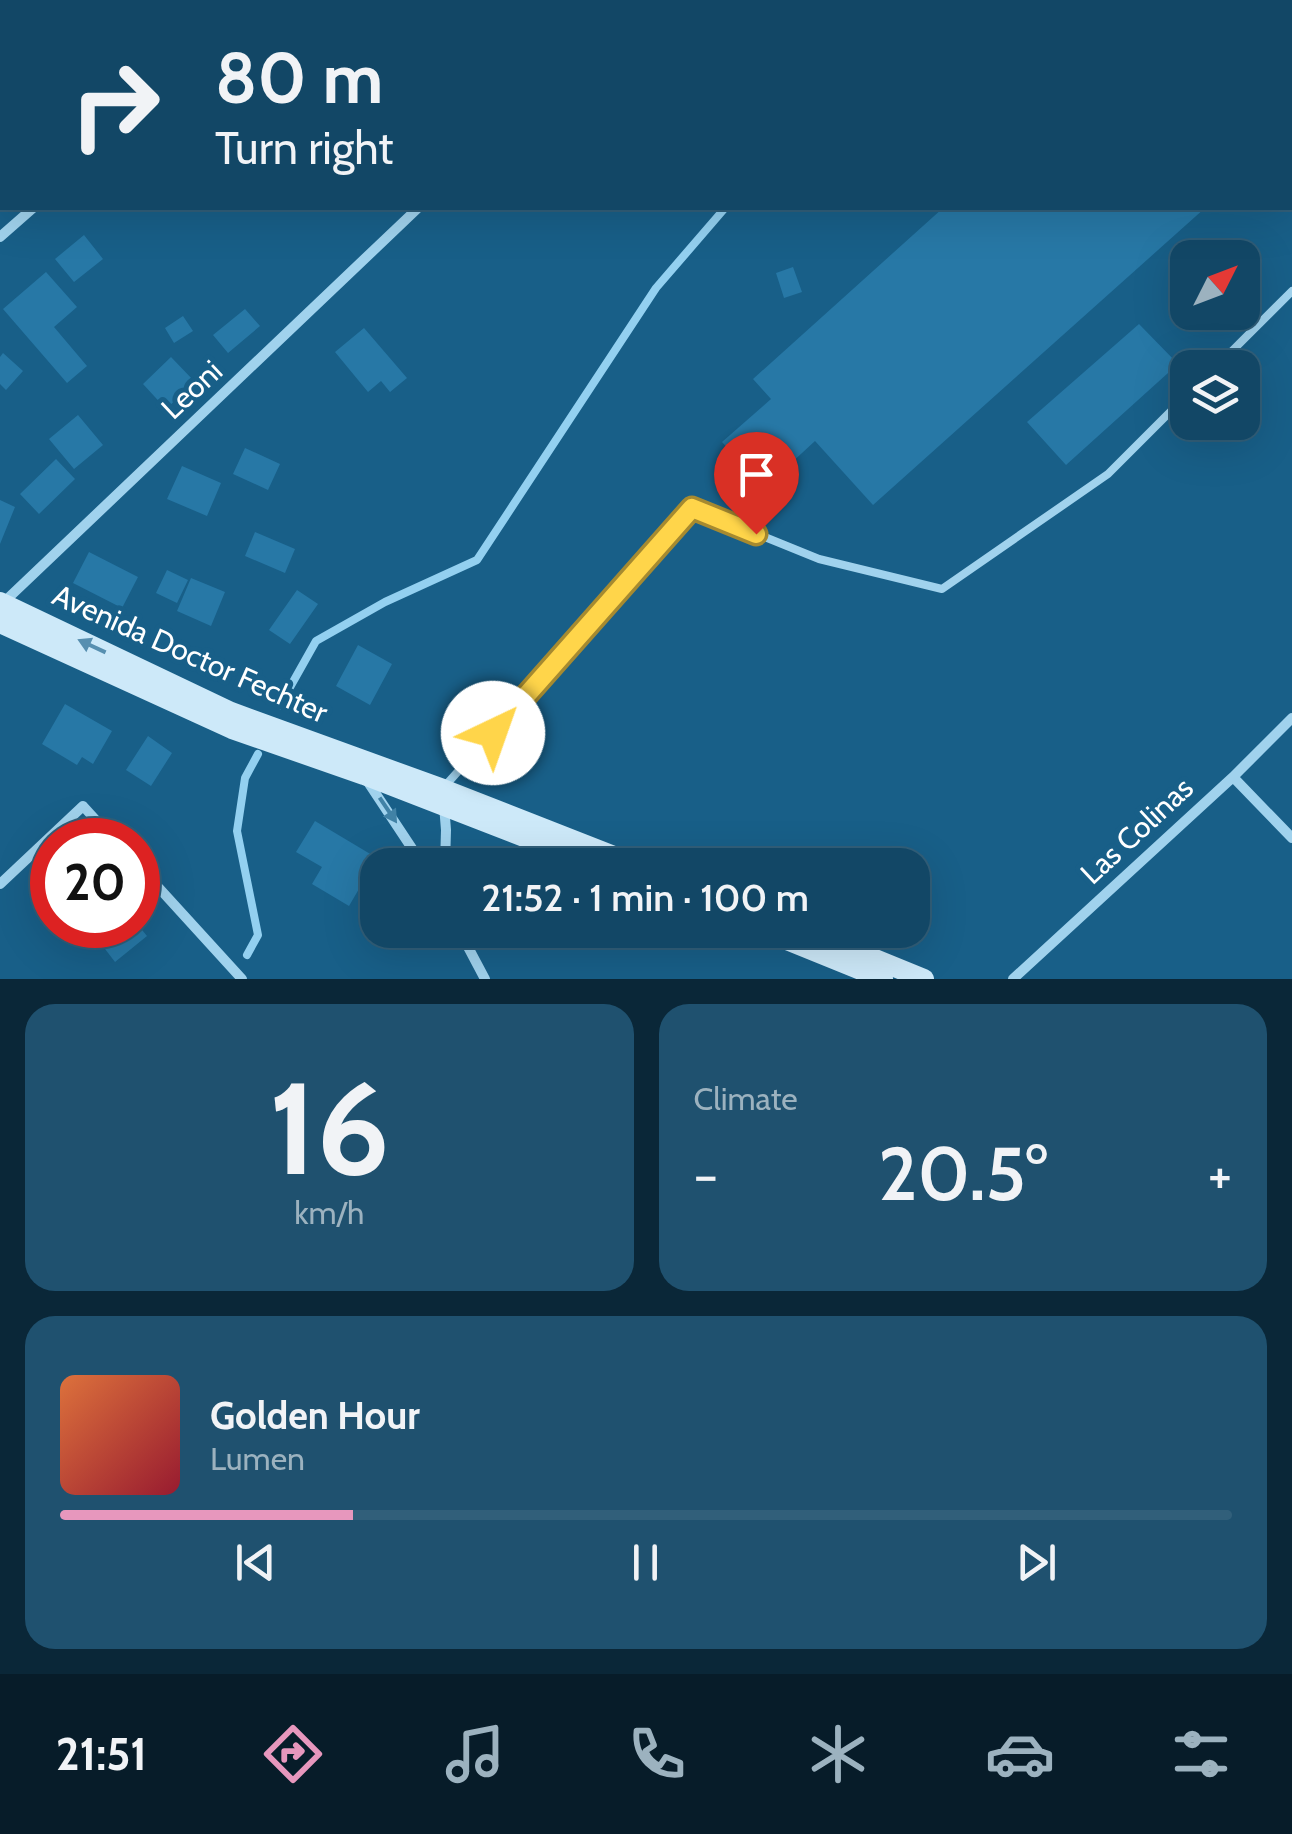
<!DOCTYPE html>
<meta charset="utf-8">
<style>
:root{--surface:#124766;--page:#1f516f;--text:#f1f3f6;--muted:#9cb2bf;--line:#315f7a;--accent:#e797bd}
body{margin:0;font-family:Cabin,sans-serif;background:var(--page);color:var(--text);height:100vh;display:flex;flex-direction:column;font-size:38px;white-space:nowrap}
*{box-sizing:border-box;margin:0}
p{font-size:32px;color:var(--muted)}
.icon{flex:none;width:55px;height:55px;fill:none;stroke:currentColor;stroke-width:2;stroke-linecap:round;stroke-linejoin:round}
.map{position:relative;height:979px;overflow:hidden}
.drawer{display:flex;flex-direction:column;gap:25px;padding:25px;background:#0a2738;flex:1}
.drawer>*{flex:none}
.banner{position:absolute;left:0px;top:0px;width:1292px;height:210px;box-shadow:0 10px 40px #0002,0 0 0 2px var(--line);background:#124766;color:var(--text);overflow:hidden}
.needle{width:65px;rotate:48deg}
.fabs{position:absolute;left:1170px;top:240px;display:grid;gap:20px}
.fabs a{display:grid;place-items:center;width:90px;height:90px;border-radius:20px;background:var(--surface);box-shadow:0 10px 40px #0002,0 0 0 2px var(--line);font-size:50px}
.speed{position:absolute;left:30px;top:818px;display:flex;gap:20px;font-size:50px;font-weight:700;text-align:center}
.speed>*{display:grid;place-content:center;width:130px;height:130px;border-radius:50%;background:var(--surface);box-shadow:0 10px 40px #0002,0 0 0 2px var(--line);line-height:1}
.speed .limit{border:15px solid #d22;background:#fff;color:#111}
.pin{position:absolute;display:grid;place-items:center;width:85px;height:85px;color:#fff;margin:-102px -42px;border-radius:50% 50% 50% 0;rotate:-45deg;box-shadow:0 0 10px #0007}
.pin .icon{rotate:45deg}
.me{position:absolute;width:110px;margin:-55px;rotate:42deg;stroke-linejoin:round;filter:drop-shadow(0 0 8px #0008)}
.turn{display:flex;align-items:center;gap:35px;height:210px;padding:0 50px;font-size:45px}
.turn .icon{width:130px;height:130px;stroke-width:2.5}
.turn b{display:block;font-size:70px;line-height:85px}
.big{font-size:75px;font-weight:600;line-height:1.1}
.drawer .widget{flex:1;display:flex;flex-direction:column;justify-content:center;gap:15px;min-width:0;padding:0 35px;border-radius:30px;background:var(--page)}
.drawer .dial{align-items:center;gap:0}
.dial b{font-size:130px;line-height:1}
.song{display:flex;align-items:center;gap:30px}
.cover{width:120px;height:120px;border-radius:15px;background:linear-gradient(135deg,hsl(20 70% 55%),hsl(350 70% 35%))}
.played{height:10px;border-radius:5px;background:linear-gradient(90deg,var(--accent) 25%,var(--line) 25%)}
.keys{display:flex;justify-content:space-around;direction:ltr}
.heat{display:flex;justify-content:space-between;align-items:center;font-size:55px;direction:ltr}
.drawer .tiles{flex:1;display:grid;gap:25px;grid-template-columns:1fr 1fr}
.widget:last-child{grid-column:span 2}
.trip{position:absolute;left:360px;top:848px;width:570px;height:100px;border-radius:30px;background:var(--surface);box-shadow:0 10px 40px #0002,0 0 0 2px var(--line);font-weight:600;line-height:100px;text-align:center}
.menu{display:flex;height:160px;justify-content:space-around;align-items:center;background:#071c29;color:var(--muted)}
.menu .icon{width:70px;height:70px}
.menu .active{color:var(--accent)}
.menu b{font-size:45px;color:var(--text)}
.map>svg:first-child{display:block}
</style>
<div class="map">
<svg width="1292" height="979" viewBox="0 0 1292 979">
<rect width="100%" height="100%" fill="#185f88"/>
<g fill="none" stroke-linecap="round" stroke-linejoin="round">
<path stroke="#93d0f0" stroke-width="8" d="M892,2l1,-2
M280,705l36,-64 69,-39 92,-42 179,-272 69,-80
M247,955l11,-20 -21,-104 8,-53 13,-24"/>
</g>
<path fill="#2778a6" d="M943,208h262l-332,297 -58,-64 -39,36 -21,-24 -13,11 -20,-22 49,-43 -18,-20z
M84,235l19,24 -29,23 -19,-23z
M793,267l9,25 -18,6 -8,-25z
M46,272l31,35 -23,20 33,39 -20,17 -64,-74z
M245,309l15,17 -32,27 -15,-18z
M183,316l10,15 -19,12 -9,-15z
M1139,324l39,40 -112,101 -39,-43z
M364,328l43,50 -17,14 -9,-11 -13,11 -33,-40z
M3,353l20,18 -17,19 -6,-6v-27z
M171,357l24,25 -29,27 -23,-25z
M78,415l25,30 -29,24 -25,-30z
M245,448l35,16 -12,26 -35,-16z
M56,459l19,20 -36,35 -19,-20z
M182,466l39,17 -14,33 -40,-17z
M0,500l15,7 -15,37z
M255,532l40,17 -10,24 -40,-17z
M89,552l49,25 -16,31 -49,-25z
M167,570l21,10 -11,23 -21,-10z
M191,578l34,14 -14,34 -34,-15z
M297,590l21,14 -28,40 -21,-14z
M358,645l34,19 -22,41 -34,-19z
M65,704l47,27 -19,33 -11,-7 -5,8 -35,-21z
M148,736l24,17 -21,33 -25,-16z
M315,821l62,37 -28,48 -37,-22 10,-17 -26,-15z
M126,925h12l9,11 -32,26 -13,-17z"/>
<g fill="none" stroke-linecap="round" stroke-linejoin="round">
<path stroke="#a0d2ed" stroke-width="8" d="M1215,368l77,-77
M445,786l248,-278 126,51 123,30 166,-115 80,-80"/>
<path stroke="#a0d2ed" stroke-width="10" d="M497,0l2,2
M264,2l3,-2
M0,73l2,3
M0,237l33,-29
M2,604l416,-396
M1233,777l59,61
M368,782l55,83
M444,805l2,25 -1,35
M138,865l104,114
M0,884l83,-78 31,34
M459,930l26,49
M1013,979l220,-202 59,-59"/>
<path stroke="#cde9f9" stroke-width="20" d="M0,602l231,110 212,77 194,76
M0,623l232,106 132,46 232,90
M762,930l121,49
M804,930l120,49"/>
</g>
<defs><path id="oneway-solid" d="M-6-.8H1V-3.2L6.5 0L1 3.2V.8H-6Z" transform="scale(2.5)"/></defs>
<use fill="#578fb0" href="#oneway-solid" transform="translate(92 646) rotate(-155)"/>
<use fill="#4182a6" href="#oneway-solid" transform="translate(388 810) rotate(56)"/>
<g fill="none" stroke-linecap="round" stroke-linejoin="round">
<defs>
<path id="route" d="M493,733l199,-225 64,26"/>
</defs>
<use href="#route" stroke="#a68a30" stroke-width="25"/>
<use href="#route" stroke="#ffd54a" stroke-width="18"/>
</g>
<g text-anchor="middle" stroke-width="10" stroke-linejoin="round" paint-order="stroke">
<g font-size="30" fill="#fff" stroke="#185f88">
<text transform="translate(192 390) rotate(-43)" y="10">Leoni</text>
<text transform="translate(190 654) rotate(24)" y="10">Avenida Doctor Fechter</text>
<text transform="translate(1137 831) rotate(-43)" y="10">Las Colinas</text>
</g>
</g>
</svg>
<div class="fabs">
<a><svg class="needle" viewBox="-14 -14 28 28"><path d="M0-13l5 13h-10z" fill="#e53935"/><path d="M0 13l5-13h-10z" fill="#9cb2bf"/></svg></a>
<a><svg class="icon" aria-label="layers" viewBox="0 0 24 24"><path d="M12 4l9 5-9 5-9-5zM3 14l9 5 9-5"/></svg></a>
</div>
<div class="speed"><div class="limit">20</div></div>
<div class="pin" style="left:756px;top:534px;background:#d93025"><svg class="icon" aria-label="arrive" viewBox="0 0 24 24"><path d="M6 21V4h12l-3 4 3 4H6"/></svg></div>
<svg class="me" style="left:493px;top:733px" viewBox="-20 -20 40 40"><circle r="19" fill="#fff"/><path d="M0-13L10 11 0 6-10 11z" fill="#ffd54a"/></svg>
<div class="trip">21:52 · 1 min · 100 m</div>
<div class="banner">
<div class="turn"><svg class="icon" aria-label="right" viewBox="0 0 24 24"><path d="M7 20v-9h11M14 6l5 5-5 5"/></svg><div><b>80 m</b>Turn right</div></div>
</div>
</div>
<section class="drawer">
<div class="tiles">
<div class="widget dial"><b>16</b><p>km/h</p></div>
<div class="widget"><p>Climate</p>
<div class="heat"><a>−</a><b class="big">20.5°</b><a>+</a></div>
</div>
<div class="widget">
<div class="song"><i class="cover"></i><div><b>Golden Hour</b><p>Lumen</p></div></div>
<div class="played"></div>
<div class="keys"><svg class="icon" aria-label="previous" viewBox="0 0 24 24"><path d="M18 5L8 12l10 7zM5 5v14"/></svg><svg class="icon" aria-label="pause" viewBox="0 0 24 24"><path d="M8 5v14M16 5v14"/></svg><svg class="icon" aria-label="next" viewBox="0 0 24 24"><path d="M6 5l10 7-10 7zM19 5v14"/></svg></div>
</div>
</div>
</section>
<nav class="menu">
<b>21:51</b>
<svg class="icon active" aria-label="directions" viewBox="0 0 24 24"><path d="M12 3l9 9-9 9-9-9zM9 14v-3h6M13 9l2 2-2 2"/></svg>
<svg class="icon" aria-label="music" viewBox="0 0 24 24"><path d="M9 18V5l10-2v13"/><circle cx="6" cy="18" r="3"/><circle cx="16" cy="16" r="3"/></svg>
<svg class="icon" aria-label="phone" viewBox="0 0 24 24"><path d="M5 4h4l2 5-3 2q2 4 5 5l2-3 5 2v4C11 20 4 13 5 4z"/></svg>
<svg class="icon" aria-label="climate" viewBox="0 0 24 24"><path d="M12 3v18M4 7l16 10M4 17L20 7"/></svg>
<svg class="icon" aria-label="car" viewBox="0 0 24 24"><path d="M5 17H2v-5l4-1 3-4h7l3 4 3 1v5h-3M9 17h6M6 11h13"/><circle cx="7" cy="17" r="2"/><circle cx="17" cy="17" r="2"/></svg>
<svg class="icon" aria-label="filters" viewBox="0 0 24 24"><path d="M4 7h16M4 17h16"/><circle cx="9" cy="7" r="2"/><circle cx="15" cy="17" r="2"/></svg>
</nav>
